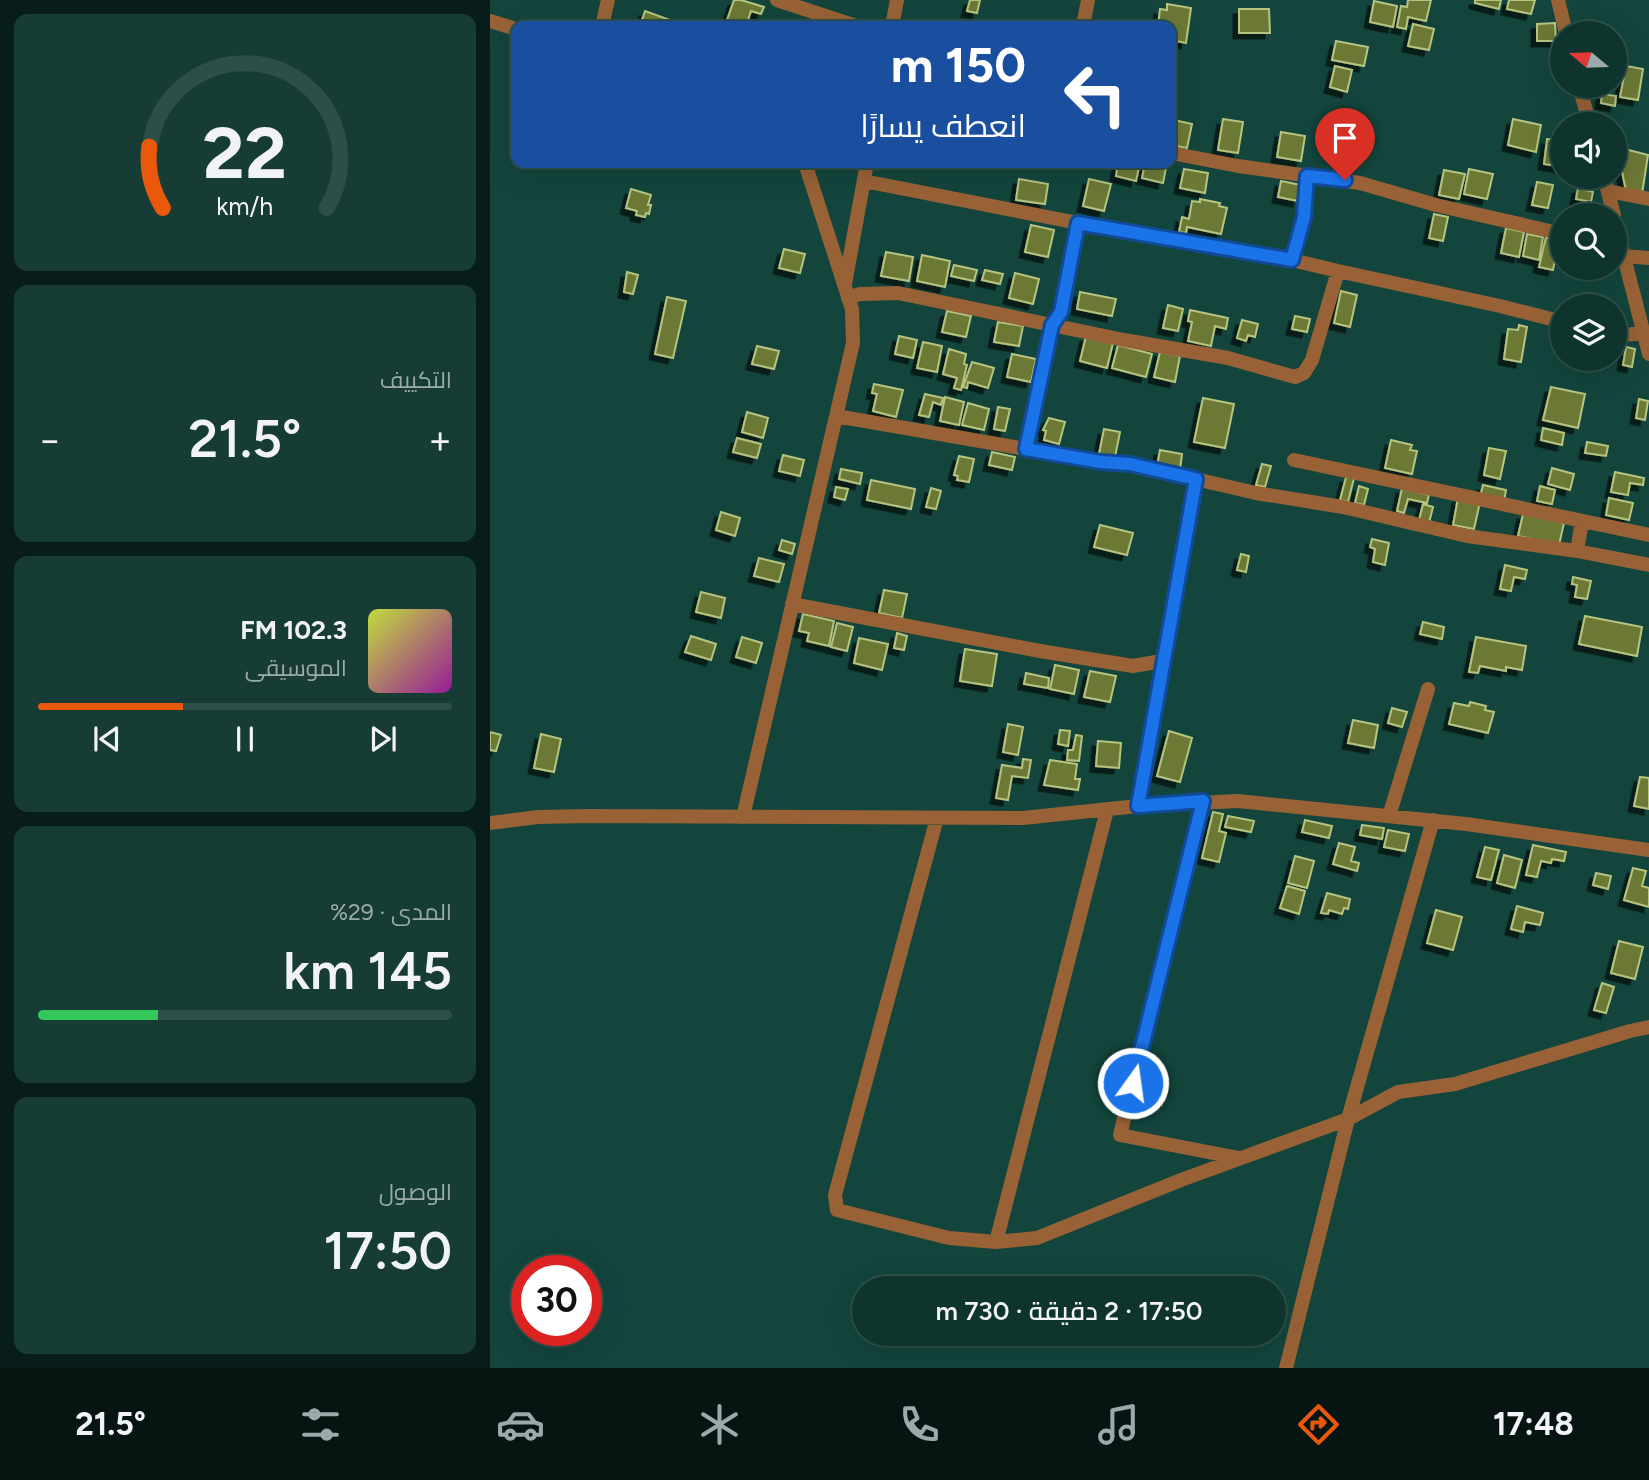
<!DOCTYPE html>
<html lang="ar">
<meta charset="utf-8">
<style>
:root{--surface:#0e342d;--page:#173c35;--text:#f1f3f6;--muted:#9baaaa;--line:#2e4f49;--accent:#ea580c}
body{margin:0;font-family:Figtree,Cairo,sans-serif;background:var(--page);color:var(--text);direction:rtl;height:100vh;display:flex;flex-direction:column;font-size:26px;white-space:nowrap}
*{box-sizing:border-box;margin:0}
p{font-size:23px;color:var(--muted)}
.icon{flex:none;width:38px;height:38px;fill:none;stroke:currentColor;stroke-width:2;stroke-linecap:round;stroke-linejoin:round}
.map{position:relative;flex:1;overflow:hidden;direction:ltr}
.side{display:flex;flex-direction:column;gap:14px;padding:14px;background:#081d19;width:490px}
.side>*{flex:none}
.top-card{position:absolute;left:21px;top:21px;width:665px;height:147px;border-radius:14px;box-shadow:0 7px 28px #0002,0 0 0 2px var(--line);direction:rtl;background:#1a4fa0;color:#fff;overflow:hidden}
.needle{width:46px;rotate:289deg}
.controls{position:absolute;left:1060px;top:21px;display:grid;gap:14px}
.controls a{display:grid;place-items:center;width:77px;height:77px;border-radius:50%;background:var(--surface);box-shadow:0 7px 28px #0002,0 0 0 2px var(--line);font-size:35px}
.speed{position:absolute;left:21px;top:1255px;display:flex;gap:14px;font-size:35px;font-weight:700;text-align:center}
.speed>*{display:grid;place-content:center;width:91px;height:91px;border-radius:50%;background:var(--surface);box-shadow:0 7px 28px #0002,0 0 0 2px var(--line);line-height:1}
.speed .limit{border:10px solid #d22;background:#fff;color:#111}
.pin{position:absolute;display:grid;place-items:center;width:60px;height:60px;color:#fff;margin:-72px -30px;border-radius:50% 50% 50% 0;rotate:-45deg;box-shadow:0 0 7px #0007}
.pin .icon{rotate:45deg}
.me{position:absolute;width:77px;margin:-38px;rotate:14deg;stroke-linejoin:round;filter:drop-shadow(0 0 5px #0008)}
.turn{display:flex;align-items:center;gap:24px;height:147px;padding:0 35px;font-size:32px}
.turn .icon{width:91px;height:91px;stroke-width:2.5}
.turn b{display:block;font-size:49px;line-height:60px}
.big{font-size:52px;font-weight:600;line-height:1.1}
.side .card{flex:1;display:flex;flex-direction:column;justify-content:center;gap:10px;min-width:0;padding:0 24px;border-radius:14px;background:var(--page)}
.side .dial{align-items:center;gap:0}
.dial svg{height:182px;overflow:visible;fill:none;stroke:var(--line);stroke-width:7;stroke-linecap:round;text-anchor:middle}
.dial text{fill:var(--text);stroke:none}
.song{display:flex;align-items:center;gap:21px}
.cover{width:84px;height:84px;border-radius:10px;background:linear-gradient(135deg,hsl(70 70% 55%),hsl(300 70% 35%))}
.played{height:7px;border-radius:4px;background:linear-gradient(90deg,var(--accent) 35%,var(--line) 35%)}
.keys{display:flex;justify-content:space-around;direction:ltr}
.heat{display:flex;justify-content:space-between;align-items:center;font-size:38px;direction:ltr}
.charge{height:10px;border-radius:5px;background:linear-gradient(90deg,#34c759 29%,var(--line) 0)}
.trip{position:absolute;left:362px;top:1276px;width:434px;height:70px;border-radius:35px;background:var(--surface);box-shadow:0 7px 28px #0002,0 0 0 2px var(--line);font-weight:600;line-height:70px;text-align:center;direction:rtl}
.tab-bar{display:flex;height:112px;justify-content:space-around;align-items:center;background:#061512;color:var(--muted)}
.tab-bar .icon{width:49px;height:49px}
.tab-bar .on{color:var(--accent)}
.tab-bar b{font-size:32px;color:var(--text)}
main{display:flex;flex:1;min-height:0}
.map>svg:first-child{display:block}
</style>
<main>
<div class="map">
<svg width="1159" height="1368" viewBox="0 0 1159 1368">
<defs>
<filter id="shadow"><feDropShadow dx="-5.5" dy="5.5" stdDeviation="0" flood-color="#0009"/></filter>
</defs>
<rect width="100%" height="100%" fill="#13453c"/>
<path fill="#6c7936" stroke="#b6c480" stroke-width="2" filter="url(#shadow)" d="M244,0h7l23,7 -3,7 -10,-3 -5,15 -19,-6z
M480,0h10l-3,13 -10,-2z
M918,0h23l-5,21 -18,-4 -2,12 -9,-2 4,-21 6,1z
M985,0h26l-2,9 -24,-6z
M1019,0h26l-4,14 -24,-5z
M884,1l23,5 -4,21 -23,-5z
M677,4l24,4 -5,35 -15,-3v-14h-13l2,-17 7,1z
M749,9h30l1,24h-31z
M155,11l25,9 -2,6h-28z
M1065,23l1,18h-19v-17z
M923,24l21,5 -5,21 -21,-4z
M846,41l32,6 -4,19 -32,-6z
M845,66l17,4 -5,22 -17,-5z
M1136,66l17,3 -5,31 -18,-3z
M1112,94l14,2 -1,10 -14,-3z
M733,119l20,3 -5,31 -20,-3z
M1023,119l28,6 -5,27 -28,-7z
M684,120l18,4 -5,24 -16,-3z
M791,132l24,4 -4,25 -24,-4z
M1057,139l16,2 -1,26 -18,-3z
M1127,147l31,8 -6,39 -16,-3z
M628,163h22l-4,18 -20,-5z
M655,163h22l-4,20 -21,-5z
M694,169l24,4 -3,20 -25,-5z
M979,169l24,5 -6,25 -23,-5z
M954,170l21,4 -6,25 -20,-4z
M529,179l29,5 -3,20 -29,-4z
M599,179l22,5 -7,27 -21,-5z
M791,181l20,4 -3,16 -20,-4z
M1047,182l16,3 -5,23 -16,-3z
M1088,188l15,4 -2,10 -15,-3z
M141,189l20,6 -3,10h3l-2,9 -3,-1 -1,4 -9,-2 1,-4 -11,-3z
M710,199l20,4 -1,3 8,2 -6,26 -34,-7 -1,6 -7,-1 3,-15 7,2 3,-18 8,1z
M944,214l14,3 -5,24 -14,-3z
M541,225l23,5 -6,27 -23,-5z
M1016,228l18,4 -5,25 -18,-4z
M1037,234l16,3 -4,23 -16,-4z
M1056,237l17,4v10l-6,-1 -4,20 -14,-3z
M294,249l21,5 -5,19 -21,-5z
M396,252l27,5 -4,24 -28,-5z
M432,255l28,6 -5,26 -28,-6z
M464,265l23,5 -3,11 -23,-5z
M495,270l18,4 -3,10 -18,-4z
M137,272l11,3 -5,19 -9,-2z
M525,273l24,6 -6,25 -24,-6z
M851,291l16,4 -7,32 -16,-4z
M590,292l36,7 -4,17 -35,-7z
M177,297l19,4 -13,57 -18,-4z
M678,305l15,4 -5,22 -15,-3z
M700,310l38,8 -2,11 -11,-3 -4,20 -23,-5 4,-19 -4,-1z
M457,311l24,5 -5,21 -24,-5z
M805,316l15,3 -3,13 -15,-3z
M752,320l16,4 -3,13 -7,-2 -2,6 -9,-3z
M508,322l25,4 -4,20 -25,-4z
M1029,325l8,2 -6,35 -17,-3 4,-30 10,1z
M409,336l18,4 -4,18 -18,-4z
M596,336l27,7 -6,25 -27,-7z
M433,342l19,4 -5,26 -20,-4z
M628,345l34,9 -6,23 -34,-9z
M267,346l22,5 -5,18 -22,-5z
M1136,347l9,2 -3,18 -9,-2z
M459,349l17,5 -2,10 3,1 -6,25 -7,-2 3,-10 -14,-4z
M670,352l20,4 -5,26 -21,-5z
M522,354l24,5 -5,23 -24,-5z
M482,362l22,6 -6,20 -20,-6 -1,6 -4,-1z
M384,384l29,6 -7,27 -23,-6 4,-17 -5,-1z
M1061,387l34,7 -7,34 -35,-8z
M435,394l18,4 -2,7 -8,-3 -4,15 -10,-2z
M455,397l19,5 -5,23 -19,-4z
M713,398l31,6 -9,44 -31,-6z
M1149,399l9,2 -3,19 -9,-2z
M478,403l21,6 -5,21 -22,-5z
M508,407l12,2 -5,22 -11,-2z
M257,412l21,6 -5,20 -21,-6z
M559,418l16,4 -6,22 -15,-4 2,-9 -3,-1z
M1053,428l21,5 -2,12 -21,-5z
M614,429l16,3 -5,25 -16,-3z
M247,438l24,6 -4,14 -24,-6z
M901,440l21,5 -2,5 7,1 -5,23 -27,-6z
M1097,442l21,4 -2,10 -21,-3z
M999,448l17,3 -6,28 -16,-4z
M670,450l22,4 -2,16 -23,-4z
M502,452l23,5 -3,13 -23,-5z
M293,455l21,5 -4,16 -21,-5z
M469,456l15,3 -5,23 -12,-2 1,-4 -4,-1z
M772,464l9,2 -6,21 -9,-2z
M1062,468l22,6 -4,16 -22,-6z
M351,469l21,4 -2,11 -21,-5z
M1125,472l29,6 -1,7 -13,-2 -2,12 -17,-3z
M856,477l8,1 -6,24 -8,-2z
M381,480l44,9 -4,20 -44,-9z
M993,485l23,5 -2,12 -24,-5z
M869,486l9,3 -4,16 -9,-2z
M1050,486l15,4 -3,14 -15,-3z
M346,487l12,2 -3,11 -11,-3z
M441,488l10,3 -5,18 -10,-2z
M912,488l27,7 -2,8 -19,-4 -4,14 -7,-2z
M968,498l22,4 -6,27 -21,-4z
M1119,498l24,5 -4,17 -23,-5z
M933,504l10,3 -4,16 -10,-3z
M231,512l19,6 -5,18 -19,-6z
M1033,514l41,9 -5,22 -41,-9z
M610,525l33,8 -6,22 -33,-8z
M882,539l17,4 -4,22 -12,-3 2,-13 -5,-2z
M292,540l13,4 -3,10 -13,-4z
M751,554l8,2 -3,16 -9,-2z
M269,558l25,6 -5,18 -25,-6z
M1015,565l22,5 -2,9 -11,-2 -3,14 -11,-2z
M1083,577l18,4 -4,18 -12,-2 2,-12 -5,-1z
M394,590l23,4 -5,24 -23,-5z
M211,592l24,6 -4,20 -25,-6z
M313,614l31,7 -5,25 -22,-5 2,-8 -10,-2z
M1095,616l57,11 -5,29 -58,-12z
M933,622l21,5 -2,12 -22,-5z
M347,623l16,4 -6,24 -16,-4z
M407,633l10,3 -3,14 -10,-2z
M201,636l25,8 -5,16 -26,-8z
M252,637l20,6 -6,20 -20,-6z
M986,637l50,9 -4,24 -16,-3v4l-26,-5 -2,7 -9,-1z
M369,638l29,6 -6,26 -28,-7z
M475,649l32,5 -5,32 -32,-5z
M565,665l24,5 -5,24 -24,-5z
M600,671l26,5 -6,26 -26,-5z
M536,673l23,5 -1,10 -24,-4z
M980,702l16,4 -1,4 9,2 -6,21 -39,-9 5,-21 15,3z
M902,708l15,4 -5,15 -14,-4z
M863,720l25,5 -4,23 -26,-5z
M518,724l15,3 -5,28 -15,-3z
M570,730l10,1 -2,15 -10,-2z
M679,731l23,7 -12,44 -23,-6z
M0,732l11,3 -5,16 -6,-1z
M51,734l20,5 -7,33 -20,-4z
M586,735l6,1 -3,25 -12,-1 1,-10h5z
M608,741l23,2 -2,25 -23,-2z
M533,759l8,1 -3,18 -16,-2 -4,24 -12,-2 6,-33 20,3z
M560,760l27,4 -2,15h5l-2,11 -34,-5z
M1150,777l9,1v31l-15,-3z
M723,812l10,2 -4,17 7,2 -7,29 -17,-4z
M738,816l26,5 -3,11 -26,-5z
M815,820l27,6 -3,12 -27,-6z
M872,825l22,3 -2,11 -22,-4z
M898,830l21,4 -4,17 -21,-4z
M849,843l16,4 -4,14 8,2 -2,8 -24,-7z
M1043,845l33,7 -2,9 -12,-2 -1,4 -10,-2 -4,16 -11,-2z
M995,847l14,3 -8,30 -14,-3z
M1014,855l18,5 -7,28 -18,-5z
M805,856l19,5 -7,27 -19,-5z
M1143,868l13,3 -4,15 7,2v19l-25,-7z
M1106,873l15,3 -3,13 -15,-4z
M797,886l18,5 -6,23 -19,-6z
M837,893l23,6 -2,10 -4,-1 -2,6 -13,-4 -1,4 -7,-1z
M1027,906l26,7 -3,12 -15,-3 -2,10 -12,-3z
M946,910l26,7 -9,33 -26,-7z
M1129,941l24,6 -8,32 -24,-6z
M1112,983l12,4 -8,26 -12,-3z"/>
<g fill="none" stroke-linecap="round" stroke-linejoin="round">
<path stroke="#986236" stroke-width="14" d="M287,0l79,26
M1068,0l8,33
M0,21l26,8
M112,26l6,-26
M402,26l5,-26
M593,26l5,-26
M1089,86l11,38
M681,153l67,13 122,17 76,22 127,29
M1114,177l10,38
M374,181l214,42 214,37 46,11 162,35 63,16
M1118,191l41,8
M1125,222l34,132
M1133,256l26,2
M802,260l12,-43 3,-41
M355,284l22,-121
M358,298l12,-4 38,-1 226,47 104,18 67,19 9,-4 8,-13 26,-89
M1125,334l8,1 21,-2
M346,416l247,43 47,5 126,29 87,14 124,29 110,15 72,14
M536,449l26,-124 9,-13 17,-89
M804,460l355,75
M1087,551l5,-30
M302,604l248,47 93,15 29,-5
M713,801l-83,334 119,23
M648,806l58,-327
M899,816l39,-127
M253,817l110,-474 -1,-34 -47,-146
M447,818l-102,377 2,15 112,28 47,4 41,-4 144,-58 167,-61 50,-27 57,-8 175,-53 19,-4
M0,823l48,-6 49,-1 436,2 115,-12 100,-5 228,23 183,26
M506,1242l111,-432
M796,1368l62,-249 85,-299"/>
</g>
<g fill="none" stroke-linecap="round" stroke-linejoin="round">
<defs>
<path id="route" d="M643,1083l70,-282 -65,5 58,-327 -66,-15 -29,-2 -75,-13 26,-124 9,-13 17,-89 214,37 12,-43 3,-41 38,4"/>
</defs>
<use href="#route" stroke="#114b97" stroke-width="18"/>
<use href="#route" stroke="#1a73e8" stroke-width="12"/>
</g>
</svg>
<div class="controls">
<a><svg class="needle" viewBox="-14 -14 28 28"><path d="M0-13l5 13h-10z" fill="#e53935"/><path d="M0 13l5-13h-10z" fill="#9baaaa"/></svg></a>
<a><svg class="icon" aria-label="sound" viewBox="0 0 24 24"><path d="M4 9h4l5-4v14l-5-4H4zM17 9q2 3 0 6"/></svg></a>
<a><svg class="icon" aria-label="search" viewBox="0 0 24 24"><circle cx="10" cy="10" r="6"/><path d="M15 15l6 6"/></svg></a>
<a><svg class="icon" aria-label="layers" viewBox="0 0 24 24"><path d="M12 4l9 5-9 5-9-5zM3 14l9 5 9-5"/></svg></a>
</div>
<div class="speed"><div class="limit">30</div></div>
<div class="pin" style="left:855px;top:180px;background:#d93025"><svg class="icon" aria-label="arrive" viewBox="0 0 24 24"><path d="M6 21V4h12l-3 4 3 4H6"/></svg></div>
<svg class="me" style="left:643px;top:1083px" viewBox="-20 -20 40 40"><circle r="17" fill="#1a73e8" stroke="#fff" stroke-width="3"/><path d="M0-11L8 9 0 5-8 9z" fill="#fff"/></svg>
<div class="trip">17:50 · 2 دقيقة · 730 m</div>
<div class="top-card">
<div class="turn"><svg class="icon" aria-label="left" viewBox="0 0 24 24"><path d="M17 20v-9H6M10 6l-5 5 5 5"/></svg><div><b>150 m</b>انعطف يسارًا</div></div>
</div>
</div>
<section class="side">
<div class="card dial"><svg viewBox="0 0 100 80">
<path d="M14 69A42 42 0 1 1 86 69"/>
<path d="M14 69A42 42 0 0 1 8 42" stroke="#ea580c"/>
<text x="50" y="56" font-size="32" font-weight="700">22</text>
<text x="50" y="72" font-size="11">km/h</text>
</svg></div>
<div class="card"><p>التكييف</p>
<div class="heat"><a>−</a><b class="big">21.5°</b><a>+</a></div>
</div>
<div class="card">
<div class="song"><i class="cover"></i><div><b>102.3 FM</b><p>الموسيقى</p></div></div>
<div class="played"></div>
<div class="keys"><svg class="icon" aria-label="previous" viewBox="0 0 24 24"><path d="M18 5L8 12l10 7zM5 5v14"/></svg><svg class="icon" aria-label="pause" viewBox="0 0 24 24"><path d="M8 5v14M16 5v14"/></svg><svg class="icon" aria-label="next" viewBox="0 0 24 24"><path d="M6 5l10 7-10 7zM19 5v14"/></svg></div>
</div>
<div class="card"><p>المدى · 29%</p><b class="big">145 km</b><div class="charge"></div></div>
<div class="card"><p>الوصول</p><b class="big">17:50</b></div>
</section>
</main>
<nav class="tab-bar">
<b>17:48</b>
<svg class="icon on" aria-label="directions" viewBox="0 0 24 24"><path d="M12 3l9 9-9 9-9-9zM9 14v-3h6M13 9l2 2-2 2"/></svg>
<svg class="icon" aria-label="music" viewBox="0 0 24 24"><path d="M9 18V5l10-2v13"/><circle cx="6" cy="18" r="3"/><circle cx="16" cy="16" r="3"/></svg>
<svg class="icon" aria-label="phone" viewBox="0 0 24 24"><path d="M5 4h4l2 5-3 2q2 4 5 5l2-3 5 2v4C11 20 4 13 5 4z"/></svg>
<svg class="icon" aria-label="climate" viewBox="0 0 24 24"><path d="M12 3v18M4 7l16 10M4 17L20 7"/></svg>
<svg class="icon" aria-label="car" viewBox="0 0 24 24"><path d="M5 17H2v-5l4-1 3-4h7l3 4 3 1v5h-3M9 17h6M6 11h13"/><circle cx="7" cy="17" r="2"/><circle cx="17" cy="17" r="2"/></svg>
<svg class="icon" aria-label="filters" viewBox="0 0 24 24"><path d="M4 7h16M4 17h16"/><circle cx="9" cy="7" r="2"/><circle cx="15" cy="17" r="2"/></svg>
<b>21.5°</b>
</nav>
